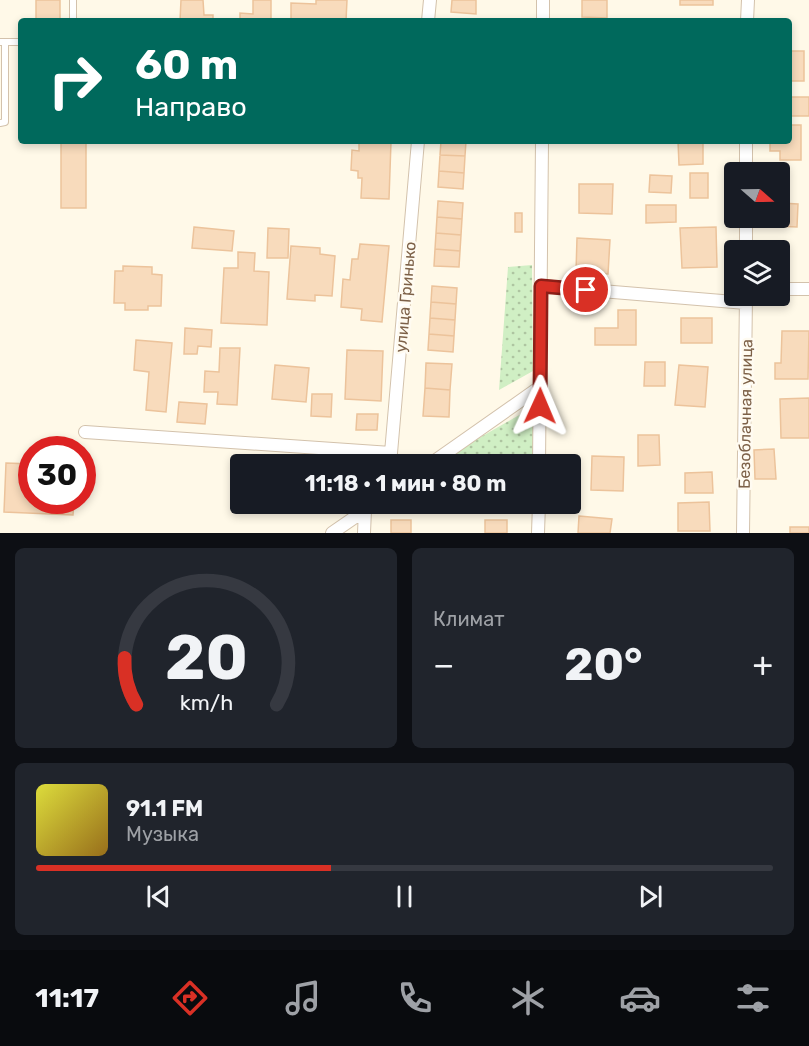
<!DOCTYPE html>
<html lang="ru">
<meta charset="utf-8">
<style>
:root{--surface:#171b24;--page:#20242c;--text:#f1f3f6;--muted:#9ea1a6;--line:#363941;--accent:#d93025}
body{margin:0;font-family:Rubik,sans-serif;background:var(--page);color:var(--text);height:100vh;display:flex;flex-direction:column;font-size:22px;white-space:nowrap}
*{box-sizing:border-box;margin:0}
p{font-size:20px;color:var(--muted)}
.icon{flex:none;width:33px;height:33px;fill:none;stroke:currentColor;stroke-width:2;stroke-linecap:round;stroke-linejoin:round}
.map{position:relative;height:533px;overflow:hidden}
.details{display:flex;flex-direction:column;gap:15px;padding:15px;background:#0d0f14;flex:1}
.details>*{flex:none}
.top-card{position:absolute;left:18px;top:18px;width:774px;height:126px;border-radius:6px;box-shadow:0 3px 9px #0003;background:#00695c;color:#fff;overflow:hidden}
.needle{width:39px;rotate:110deg}
.fabs{position:absolute;left:724px;top:162px;display:grid;gap:12px}
.fabs a{display:grid;place-items:center;width:66px;height:66px;border-radius:6px;background:var(--surface);box-shadow:0 3px 9px #0003;font-size:30px}
.speed{position:absolute;left:18px;top:436px;display:flex;gap:12px;font-size:30px;font-weight:700;text-align:center}
.speed>*{display:grid;place-content:center;width:78px;height:78px;border-radius:50%;background:var(--surface);box-shadow:0 3px 9px #0003;line-height:1}
.speed .limit{border:9px solid #d22;background:#fff;color:#111}
.pin{position:absolute;display:grid;place-items:center;width:51px;height:51px;color:#fff;margin:-26px;border:3px solid #fff;border-radius:50%;box-shadow:0 2px 6px #0007}
.me{position:absolute;width:66px;margin:-33px;rotate:1deg;stroke-linejoin:round;filter:drop-shadow(0 0 4px #0008)}
.turn{display:flex;align-items:center;gap:21px;height:126px;padding:0 18px;font-size:27px}
.turn .icon{width:78px;height:78px;stroke-width:2.5}
.turn b{display:block;font-size:42px;line-height:51px}
.big{font-size:45px;font-weight:700;line-height:1.1}
.details .tile{flex:1;display:flex;flex-direction:column;justify-content:center;gap:9px;min-width:0;padding:0 21px;border-radius:9px;background:var(--page)}
.details .dial{align-items:center;gap:0}
.dial svg{height:156px;overflow:visible;fill:none;stroke:var(--line);stroke-width:7;stroke-linecap:round;text-anchor:middle}
.dial text{fill:var(--text);stroke:none}
.song{display:flex;align-items:center;gap:18px}
.cover{width:72px;height:72px;border-radius:9px;background:linear-gradient(135deg,hsl(60 70% 55%),hsl(40 70% 35%))}
.played{height:6px;border-radius:3px;background:linear-gradient(90deg,var(--accent) 40%,var(--line) 40%)}
.keys{display:flex;justify-content:space-around;direction:ltr}
.heat{display:flex;justify-content:space-between;align-items:center;font-size:33px;direction:ltr}
.details .tiles{flex:1;display:grid;gap:15px;grid-template-columns:1fr 1fr}
.tile:last-child{grid-column:span 2}
.trip{position:absolute;left:230px;top:454px;width:351px;height:60px;border-radius:6px;background:var(--surface);box-shadow:0 3px 9px #0003;font-weight:700;line-height:60px;text-align:center}
.dock{display:flex;height:96px;justify-content:space-around;align-items:center;background:#090b0e;color:var(--muted)}
.dock .icon{width:42px;height:42px}
.dock .active{color:var(--accent)}
.dock b{font-size:27px;color:var(--text)}
.map>svg:first-child{display:block}
</style>
<div class="map">
<svg width="809" height="533" viewBox="0 0 809 533">
<defs>
<pattern id="park-dots" width="8" height="8" patternUnits="userSpaceOnUse" patternTransform="scale(1.5)"><rect width="8" height="8" fill="#d0efc4"/><path d="M2 2h.1M6 6h.1" fill="none" stroke="#aec5a1" stroke-width="1.8" stroke-linecap="round"/></pattern>
</defs>
<rect width="100%" height="100%" fill="#fff9e8"/>
<path fill="url(#park-dots)" d="M532,265l1,106 -34,19 9,-123z
M535,406l-1,49 -61,10h-21l-1,-11z"/>
<path fill="#f8dbbc" stroke="#ecc39b" stroke-width="1.5" d="M36,0h24v21h-24z
M181,0h22l1,15h9v6h-33z
M253,0h18v21h-31v-8l13,1z
M316,0h31l-1,21h-55v-18l25,1z
M452,0h24v14l-25,-2z
M582,0h25v18l-25,-1z
M680,0h33v5h-33z
M789,51h15v30h-15z
M789,97h20v19h-20z
M789,125h12v35h-21v-9h-10v-10h19z
M61,141h25v67h-25z
M359,141l32,1 -2,57 -28,-1 1,-20h-4v-7l-7,-1 1,-20 7,1z
M441,141h25l-1,15 -25,-1z
M678,141h25v23l-24,1z
M440,155l25,1 -1,17 -25,-2z
M439,171l25,2 -1,16 -25,-2z
M690,173h18v25h-18z
M650,175l22,1 -1,17 -22,-1z
M579,184h34l-1,30 -33,-1z
M438,201l25,2 -1,16 -25,-2z
M780,203l18,1 -1,23 -23,-1v-8h6z
M646,205h30v17l-30,1z
M515,213h7v19h-7z
M437,217l25,2 -1,16 -25,-2z
M194,227l40,4 -2,20 -40,-3z
M716,227l1,40 -35,1 -2,-40z
M268,228l21,1 -1,29h-21z
M436,233l25,2 -1,16 -25,-2z
M577,238l33,2 -2,34 -32,-2z
M360,244l29,2 -7,76 -21,-2 1,-11 -21,-2 2,-28 7,1 2,-21h6z
M291,246l29,2v6l15,2 -3,40 -17,-1v6l-28,-2z
M435,249l25,2 -1,16 -25,-1z
M238,252l17,1 -1,18 15,1 -2,53 -46,-2 3,-55h14z
M123,266l29,1v7l10,1 -1,31h-13v4h-23v-7h-11l1,-32h8z
M432,286l25,2 -1,16 -25,-2z
M431,302l25,2 -1,16 -25,-2z
M618,310h18v35h-41v-17h23z
M430,318l25,2 -1,16 -25,-2z
M681,318h31v25h-31z
M185,328l27,2 -1,17 -13,-1 -1,8h-13z
M782,331h27l-1,48h-33v-16h6z
M429,334l25,2 -1,16 -25,-2z
M136,340l36,3 -6,69 -20,-2 3,-38 -15,-2z
M220,348h20l-3,57 -20,-1 1,-12h-14l1,-21 14,1z
M347,350l36,1 -2,50 -36,-2z
M645,362h20v24h-21z
M426,363l26,1 -2,26 -25,-2z
M275,365l34,3 -3,34 -34,-3z
M679,365l29,2 -3,40 -30,-2z
M425,388l25,2 -1,27 -26,-1z
M312,394h20l-1,23 -20,-1z
M809,398v40h-28l-1,-39z
M179,402l28,2 -2,20 -28,-2z
M357,414h21l-1,16h-21z
M638,435h21l1,30 -22,1z
M774,449l2,30h-21l-1,-29z
M592,456l32,1 -1,34 -32,-1z
M6,463l26,1v37h42l-1,14 -69,-3z
M712,472l1,21h-28v-20z
M709,502l1,29h-32v-28z
M285,504h25v3l-25,-1z
M478,504h31v9l-31,-1z
M579,516l33,3 -2,14h-32z
M391,520h20v13h-20z
M485,520h22v13h-22z
M790,527h19v6h-19z"/>
<g fill="none" stroke-linecap="round" stroke-linejoin="round">
<defs>
<path id="lane" d="M73,21v-21
M0,42h21
M0,123l5,-1v-80"/>
<path id="street" d="M428,21l2,-21
M543,21v-21
M747,21l1,-21
M746,141v31
M746,218v32
M541,286l205,17
M780,289h29
M85,432l306,21 27,-312
M429,465l111,-78
M539,465l3,-324
M332,533l42,-29
M364,533l1,-23
M538,533l1,-29
M743,533l3,-237"/>
</defs>
<use href="#lane" stroke="#d3c2ac" stroke-width="8"/>
<use href="#street" stroke="#d3c2ac" stroke-width="14"/>
<use href="#lane" stroke="#fff" stroke-width="6"/>
<use href="#street" stroke="#fff" stroke-width="12"/>
</g>
<g fill="none" stroke-linecap="round" stroke-linejoin="round">
<defs>
<path id="route" d="M540,406l1,-120 45,4"/>
</defs>
<use href="#route" stroke="#8d1f18" stroke-width="15"/>
<use href="#route" stroke="#d93025" stroke-width="10"/>
</g>
<g text-anchor="middle" stroke-width="5" stroke-linejoin="round" paint-order="stroke">
<g font-size="16" fill="#7d6148" stroke="#fffbf1">
<text transform="translate(405 297) rotate(-85)" y="6">улица Гринько</text>
<text transform="translate(745 414) rotate(-89)" y="6">Безоблачная улица</text>
</g>
</g>
</svg>
<div class="fabs">
<a><svg class="needle" viewBox="-14 -14 28 28"><path d="M0-13l5 13h-10z" fill="#e53935"/><path d="M0 13l5-13h-10z" fill="#9ea1a6"/></svg></a>
<a><svg class="icon" aria-label="layers" viewBox="0 0 24 24"><path d="M12 4l9 5-9 5-9-5zM3 14l9 5 9-5"/></svg></a>
</div>
<div class="speed"><div class="limit">30</div></div>
<div class="pin" style="left:586px;top:290px;background:#d93025"><svg class="icon" aria-label="arrive" viewBox="0 0 24 24"><path d="M6 21V4h12l-3 4 3 4H6"/></svg></div>
<svg class="me" style="left:540px;top:406px" viewBox="-20 -20 40 40"><path d="M0-17L14 15 0 8-14 15z" fill="#d93025" stroke="#fff" stroke-width="4"/></svg>
<div class="trip">11:18 · 1 мин · 80 m</div>
<div class="top-card">
<div class="turn"><svg class="icon" aria-label="right" viewBox="0 0 24 24"><path d="M7 20v-9h11M14 6l5 5-5 5"/></svg><div><b>60 m</b>Направо</div></div>
</div>
</div>
<section class="details">
<div class="tiles">
<div class="tile dial"><svg viewBox="0 0 100 80">
<path d="M14 69A42 42 0 1 1 86 69"/>
<path d="M14 69A42 42 0 0 1 8 45" stroke="#d93025"/>
<text x="50" y="56" font-size="32" font-weight="700">20</text>
<text x="50" y="72" font-size="11">km/h</text>
</svg></div>
<div class="tile"><p>Климат</p>
<div class="heat"><a>−</a><b class="big">20°</b><a>+</a></div>
</div>
<div class="tile">
<div class="song"><i class="cover"></i><div><b>91.1 FM</b><p>Музыка</p></div></div>
<div class="played"></div>
<div class="keys"><svg class="icon" aria-label="previous" viewBox="0 0 24 24"><path d="M18 5L8 12l10 7zM5 5v14"/></svg><svg class="icon" aria-label="pause" viewBox="0 0 24 24"><path d="M8 5v14M16 5v14"/></svg><svg class="icon" aria-label="next" viewBox="0 0 24 24"><path d="M6 5l10 7-10 7zM19 5v14"/></svg></div>
</div>
</div>
</section>
<nav class="dock">
<b>11:17</b>
<svg class="icon active" aria-label="directions" viewBox="0 0 24 24"><path d="M12 3l9 9-9 9-9-9zM9 14v-3h6M13 9l2 2-2 2"/></svg>
<svg class="icon" aria-label="music" viewBox="0 0 24 24"><path d="M9 18V5l10-2v13"/><circle cx="6" cy="18" r="3"/><circle cx="16" cy="16" r="3"/></svg>
<svg class="icon" aria-label="phone" viewBox="0 0 24 24"><path d="M5 4h4l2 5-3 2q2 4 5 5l2-3 5 2v4C11 20 4 13 5 4z"/></svg>
<svg class="icon" aria-label="climate" viewBox="0 0 24 24"><path d="M12 3v18M4 7l16 10M4 17L20 7"/></svg>
<svg class="icon" aria-label="car" viewBox="0 0 24 24"><path d="M5 17H2v-5l4-1 3-4h7l3 4 3 1v5h-3M9 17h6M6 11h13"/><circle cx="7" cy="17" r="2"/><circle cx="17" cy="17" r="2"/></svg>
<svg class="icon" aria-label="filters" viewBox="0 0 24 24"><path d="M4 7h16M4 17h16"/><circle cx="9" cy="7" r="2"/><circle cx="15" cy="17" r="2"/></svg>
</nav>
